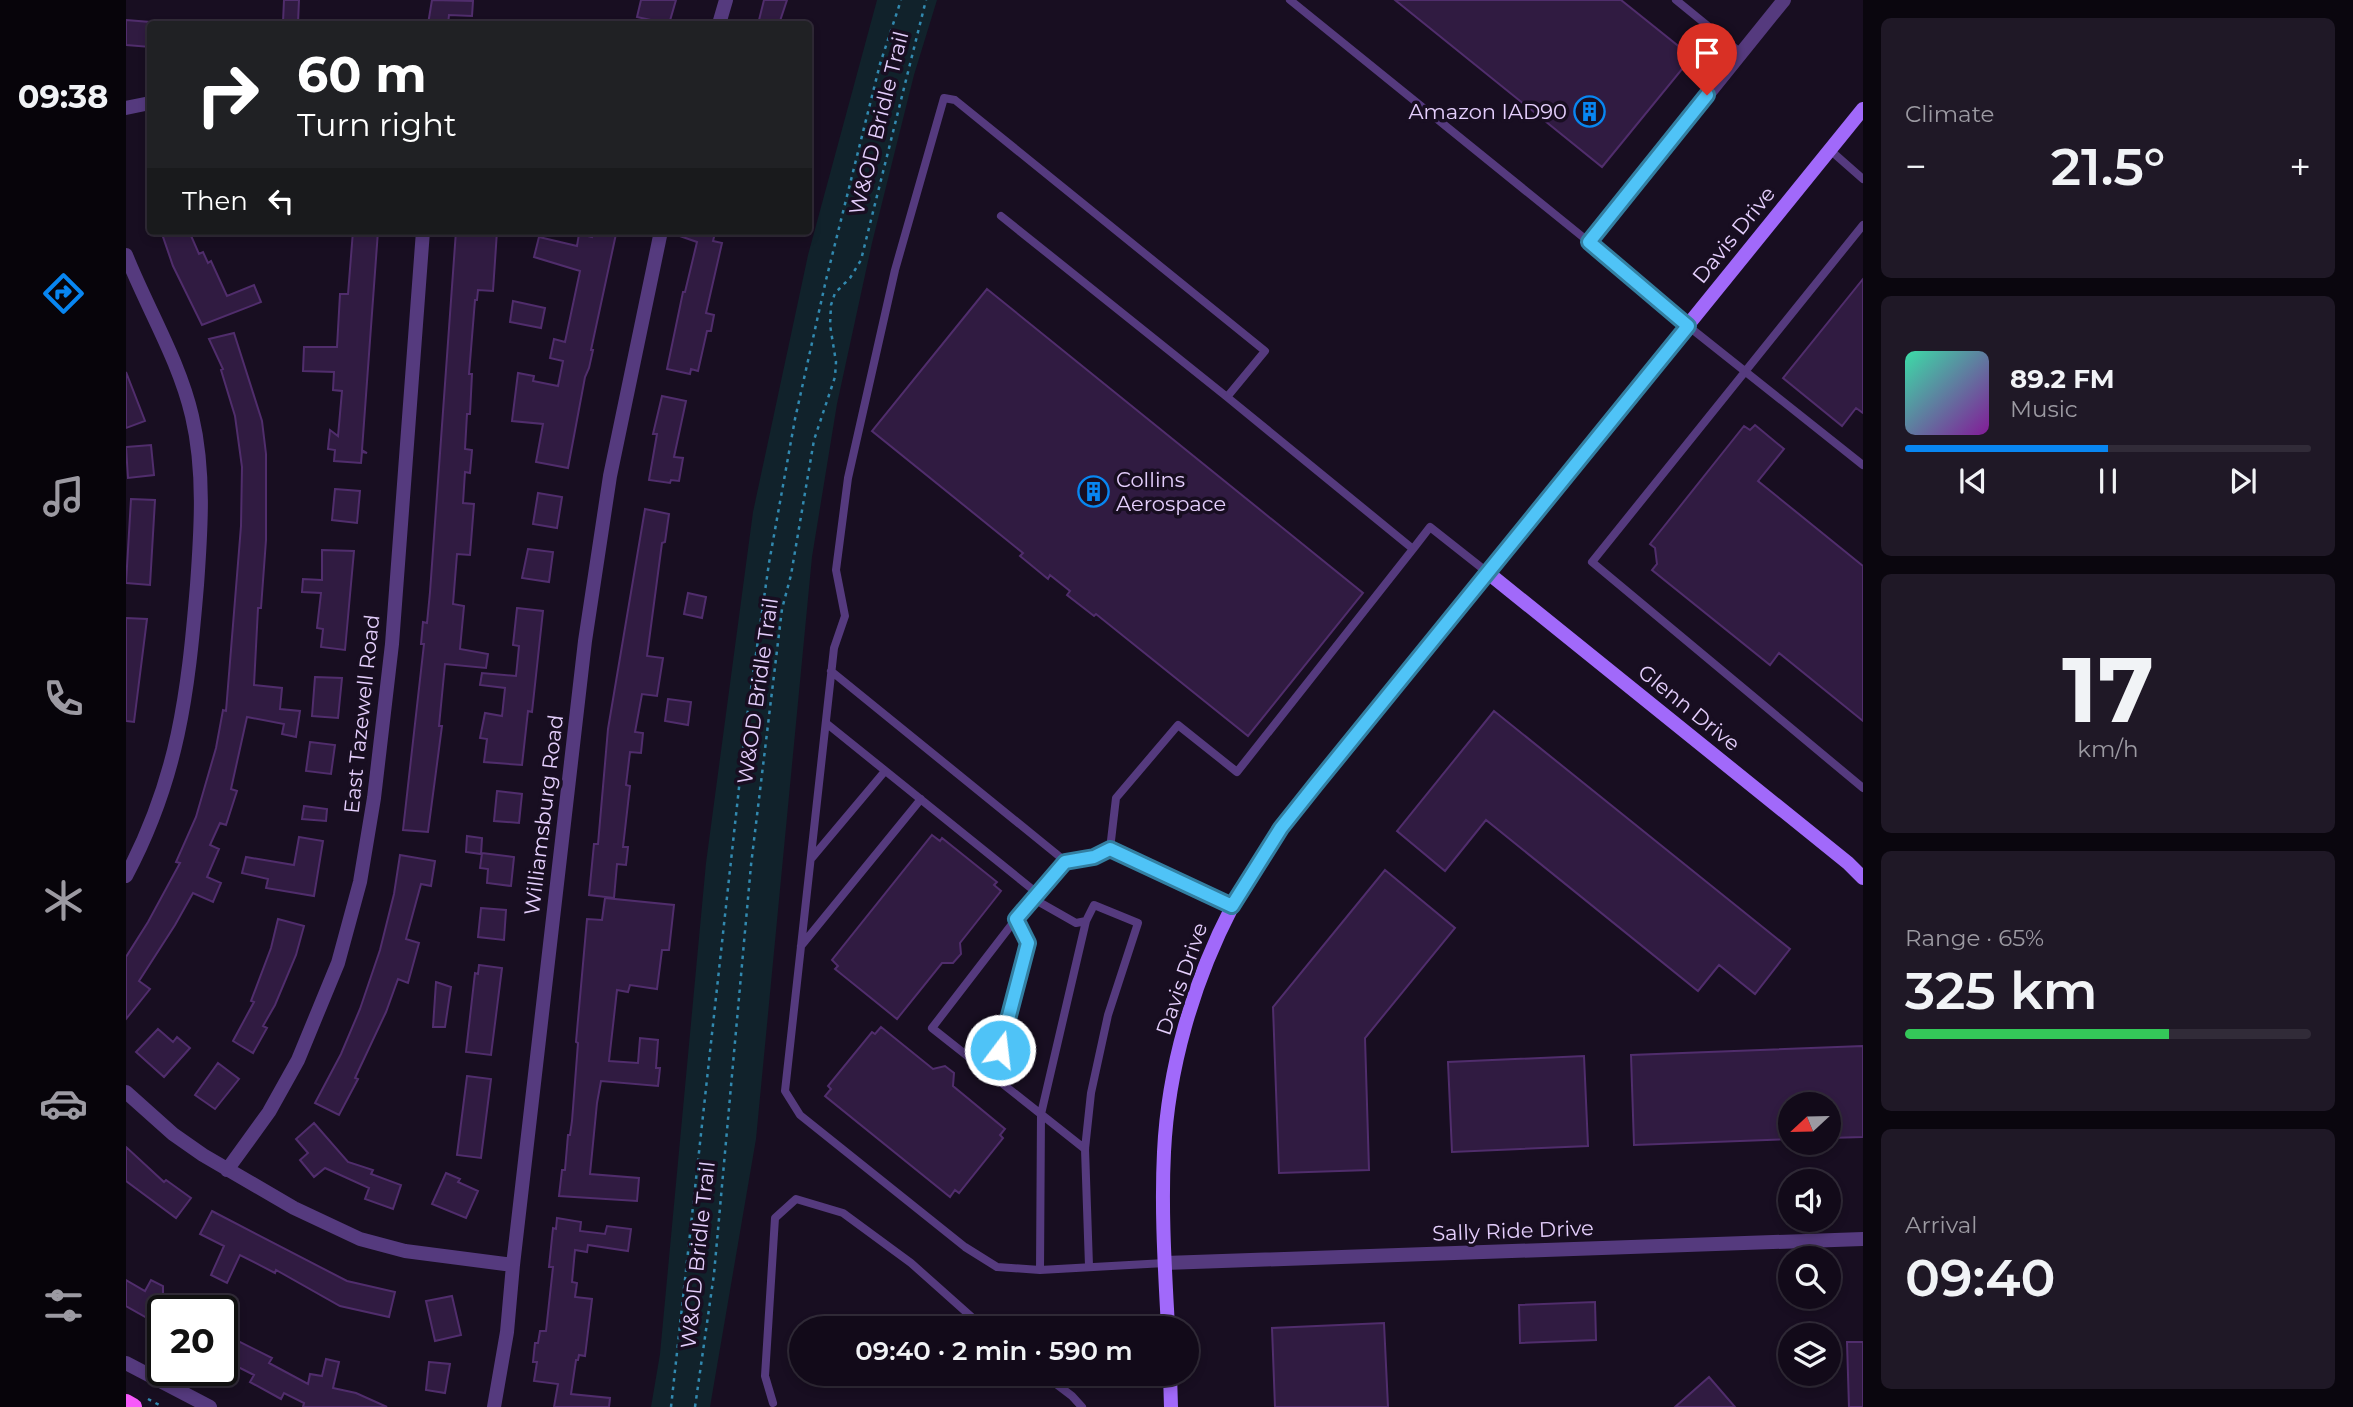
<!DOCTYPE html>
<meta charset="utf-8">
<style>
:root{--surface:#120a19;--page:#1f1826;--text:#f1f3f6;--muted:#9c9aa2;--line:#312b38;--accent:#0886f1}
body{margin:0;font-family:Montserrat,sans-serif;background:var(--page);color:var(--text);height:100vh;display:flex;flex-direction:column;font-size:26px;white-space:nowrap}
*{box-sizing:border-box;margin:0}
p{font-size:23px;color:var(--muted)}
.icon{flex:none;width:38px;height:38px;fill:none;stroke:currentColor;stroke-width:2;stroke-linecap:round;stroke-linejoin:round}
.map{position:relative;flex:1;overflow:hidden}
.sheet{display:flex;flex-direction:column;gap:18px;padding:18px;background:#0a060e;width:490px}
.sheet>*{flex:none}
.guide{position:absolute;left:21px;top:21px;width:665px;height:214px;border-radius:7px;box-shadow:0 4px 10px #0003,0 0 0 2px var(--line);background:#202124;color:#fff;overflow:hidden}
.needle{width:46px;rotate:248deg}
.tools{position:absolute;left:1652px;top:1092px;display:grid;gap:14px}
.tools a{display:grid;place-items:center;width:63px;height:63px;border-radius:50%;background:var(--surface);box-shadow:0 4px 10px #0003,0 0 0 2px var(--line);font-size:35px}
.speed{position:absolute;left:21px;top:1295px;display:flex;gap:14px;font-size:35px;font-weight:700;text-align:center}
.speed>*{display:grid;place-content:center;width:91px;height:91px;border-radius:50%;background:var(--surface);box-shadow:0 4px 10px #0003,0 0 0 2px var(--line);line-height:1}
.speed .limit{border:4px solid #111;border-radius:10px;background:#fff;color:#111}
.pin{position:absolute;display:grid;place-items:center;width:60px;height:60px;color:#fff;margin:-72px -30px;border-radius:50% 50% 50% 0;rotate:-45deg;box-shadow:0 0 7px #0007}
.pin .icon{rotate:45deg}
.me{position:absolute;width:77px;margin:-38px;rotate:15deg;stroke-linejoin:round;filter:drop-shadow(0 0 5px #0008)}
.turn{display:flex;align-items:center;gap:24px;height:147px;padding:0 35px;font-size:32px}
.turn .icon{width:91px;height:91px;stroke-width:2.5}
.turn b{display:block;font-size:49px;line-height:60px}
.then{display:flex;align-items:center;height:66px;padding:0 35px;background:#0003;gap:14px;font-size:26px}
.big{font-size:52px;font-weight:600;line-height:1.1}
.sheet .widget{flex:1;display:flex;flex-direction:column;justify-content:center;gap:10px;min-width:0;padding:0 24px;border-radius:10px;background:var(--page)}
.sheet .dial{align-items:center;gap:0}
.dial b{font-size:91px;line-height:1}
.song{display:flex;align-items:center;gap:21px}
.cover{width:84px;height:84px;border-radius:10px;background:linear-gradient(135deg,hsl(160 70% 55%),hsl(290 70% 35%))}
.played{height:7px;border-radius:4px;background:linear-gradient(90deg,var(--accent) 50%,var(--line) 50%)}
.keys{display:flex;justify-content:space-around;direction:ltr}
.heat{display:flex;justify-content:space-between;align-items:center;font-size:38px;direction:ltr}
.charge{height:10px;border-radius:5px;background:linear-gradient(90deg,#34c759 65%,var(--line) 0)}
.trip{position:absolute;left:663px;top:1316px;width:410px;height:70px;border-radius:35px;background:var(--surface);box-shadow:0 4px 10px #0003,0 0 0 2px var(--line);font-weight:600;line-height:70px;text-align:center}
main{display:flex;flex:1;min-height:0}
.menu{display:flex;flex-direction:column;width:126px;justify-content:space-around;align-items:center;background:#07040a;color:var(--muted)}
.menu .icon{width:49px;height:49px}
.menu .on{color:var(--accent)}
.menu b{font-size:32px;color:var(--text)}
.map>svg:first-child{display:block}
</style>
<main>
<nav class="menu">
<b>09:38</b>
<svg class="icon on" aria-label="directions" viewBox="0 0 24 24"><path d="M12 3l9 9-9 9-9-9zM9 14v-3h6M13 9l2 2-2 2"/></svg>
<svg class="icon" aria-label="music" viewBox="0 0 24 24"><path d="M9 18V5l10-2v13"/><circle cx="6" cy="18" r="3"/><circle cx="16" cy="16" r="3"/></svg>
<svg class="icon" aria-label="phone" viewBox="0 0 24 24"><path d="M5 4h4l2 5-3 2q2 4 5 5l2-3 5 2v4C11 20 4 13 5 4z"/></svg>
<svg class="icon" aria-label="climate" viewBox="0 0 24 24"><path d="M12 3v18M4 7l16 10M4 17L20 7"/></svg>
<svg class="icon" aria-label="car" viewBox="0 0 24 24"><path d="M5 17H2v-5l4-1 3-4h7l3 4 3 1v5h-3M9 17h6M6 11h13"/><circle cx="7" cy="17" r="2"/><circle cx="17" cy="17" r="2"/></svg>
<svg class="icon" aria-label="filters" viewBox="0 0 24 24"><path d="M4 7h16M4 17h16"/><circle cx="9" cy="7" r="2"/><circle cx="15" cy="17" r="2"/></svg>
</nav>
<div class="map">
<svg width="1737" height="1407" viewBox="0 0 1737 1407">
<rect width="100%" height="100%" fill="#180e21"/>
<path fill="#11222b" d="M751,0h60l-23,75 -42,168 -35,161 -25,153 -56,582 -46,268h-59l9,-53 46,-491 47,-351 55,-257z"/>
<path fill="#301b41" stroke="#502d6c" stroke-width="2" d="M158,0h15l-1,23 -15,-1z
M306,0l41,1 -1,15 -23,-1 -1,9h-20z
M515,0h35l-7,24 -32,-7z
M638,0h23l-8,24h-21z
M1269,0h226l71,57 -90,110z
M0,20l24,2v25l-24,-2z
M35,231h28l10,23 4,-2 5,11 3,-2 16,35 27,-11 7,17 -59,23 -29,-59z
M227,231h25l-16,219 5,3 -5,-1 -1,11 -27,-2 1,-11 -7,-1 2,-19 8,6 4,-45 -9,-1 1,-18 -31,-1 1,-24h33l3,-53h8z
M330,231h41l-4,60 -15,-1 -1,10h-2l-6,74h3l-2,40h-3l-2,35 7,1 -2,23 -5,-1 -2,31 11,1 -4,51 -13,-1 -4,50 11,2 -4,43 28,5 -2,14 -41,-4 -6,62h3l-14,106 -25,-2 21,-186h-3l2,-22 4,1 3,-31z
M467,231l23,3 -25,116h2l-4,18 -4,9 -17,91 -32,-6 7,-38 -31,-3 6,-48 16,3 -1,5 25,5 5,-25 -13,-3 4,-19 11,3 15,-71 -46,-14 5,-20 38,9 2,-12 13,3z
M545,231l44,2 -2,8 9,2 -16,70 8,2 -3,16h-4l-9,40 -7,-2 -1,5 -23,-5 16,-77h2l12,-50 -26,-9z
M1737,279v134l-7,-5 -14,18 -59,-48z
M861,289l376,304 -115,143 -152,-122 -2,2 -27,-21 3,-4 -20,-16 -2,4 -28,-23 3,-3 -151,-122z
M387,301l32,7 -4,20 -31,-6z
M108,333l28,88 4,33v86l-5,68h-3l-4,77 28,3 -2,21 20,2 -4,26 -14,-3 2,-10 -37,-7 -16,72 6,2 -11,34 -6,-2 -10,22 9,4 -12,28 14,6 -8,19 -20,-9 -18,32 -36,56 11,8 -24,30v-62l22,-35 32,-59 -4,-1 20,-45 20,-69 7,-38 3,1 15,-185 1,-59 -7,-51 -14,-46 2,-1 -14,-30z
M0,372l19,49 -19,7z
M536,396l24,5 -12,56 9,1 -4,23 -8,-1 -1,3 -21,-3 8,-46h-4z
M1629,425l29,24 -26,32 105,85v155l-84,-68 -9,12 -118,-95 5,-6 -2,-16 -5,-4 94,-118 6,4z
M25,445l3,30 -26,3 -2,-31z
M209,489l25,2 -3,32 -25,-3z
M412,493l24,4 -5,31 -24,-4z
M5,499l24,1 -5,85 -24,-2z
M519,509l24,5 -4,28 -3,1 -15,113 16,2 -6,38 -15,-2 -7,38 8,1 -2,20 -11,-1 -4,33 4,1 -7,61h5l-2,18 -9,-1 -3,34 -25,-3 5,-51h4l10,-115z
M402,549l25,3 -4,30 -27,-4z
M196,550l32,1 -9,99 -24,-3 2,-18 -6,-1 4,-35 -19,-1 1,-13 19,1z
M562,593l18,4 -4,21 -18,-4z
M391,608l26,3 -11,101 -4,-1 -6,54 -38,-3 3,-23 -7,-1 5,-25 17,3 3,-28 -25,-3 2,-12 34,3 3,-30 -6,-1z
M0,618l21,1 -13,103 -8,-1z
M189,677l27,1 -4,40 -26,-2z
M542,699l23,3 -3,23 -23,-4z
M1368,711l296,238 -35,45 -36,-29 -21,26 -212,-171 -41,51 -48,-40z
M184,742l25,3 -4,29 -25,-3z
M371,791l25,3 -3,29 -25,-2z
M178,806l23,3 -1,12 -24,-2z
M806,835l8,6 2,-3 55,44 -3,3 7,6 -41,52 1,11 -8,9h-11l-45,56 -62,-50 3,-3 -6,-6z
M341,836l15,2 -1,16 -15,-2z
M173,837l24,4 -9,55 -48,-8 2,-9 -26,-6 4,-16 48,8z
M356,853l32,4 -3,29 -24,-3 1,-14 -8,-1z
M274,855l35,6 -4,25 -10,-2 -15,55 13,4 -11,40 -10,-4 -12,33 -31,66 3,1 -19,36 -24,-12 26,-49 19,-45 20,-59 14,-56z
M1259,870l70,58 -90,110 4,132 -90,3 -6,-166z
M479,898l69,7 -5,45h-7l-5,39 -27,-4 -2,7 -11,-2 -8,71 29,2 2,-25 18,2 -2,28h4l-2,18 -57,-5 -4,22 -7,71 49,4 -2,23 -78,-5 3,-26h3l3,-35h2l2,-14 6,-78 -2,-1 11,-123 15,1z
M355,908l25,2 -2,30 -26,-3z
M152,919l26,7 -8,29 -21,50 -12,21 4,2 -14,25 -20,-12 21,-39 -3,-1 20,-53z
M353,965l23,3 -11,87 -25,-3 9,-79 3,1z
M310,982l15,5 -6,40h-12z
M755,1027l52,42 12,-3 9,7 -1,13 52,43 -5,6 3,3 -44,55 -4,-3 -5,7 -125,-101 6,-7 -3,-3 44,-54 3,2z
M32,1029l15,13 4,-5 13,11 -26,29 -28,-25z
M1737,1046v91l-34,1v-34h-39v35l-156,6 -3,-90z
M1458,1056l4,90 -136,6 -4,-90z
M92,1063l21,16 -24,30 -20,-14z
M341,1076l24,3 -10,79 -24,-3z
M188,1123l34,39 25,8 -2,4 30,11 -8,24 -28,-10 4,-11 -44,-20 -11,9 -14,-17 8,-7 -12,-14z
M0,1147l38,35 2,-2 25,18 -15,20 -50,-37z
M320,1173l14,6 -2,3 20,9 -12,27 -34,-14z
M86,1211l135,70 48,11 -6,25 -49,-11 -64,-36 -1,3 -35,-18 -13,28 -16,-8 13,-29 -24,-12z
M431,1218l24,4 -1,9 25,3 2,-8 24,3 -3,22 -40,-6 -1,7 -12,-2 -3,32 5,1 -2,14 17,2 -7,57 -6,-1 -1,5h-2l-5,34 39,4 -1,9h-55l4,-23 -24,-3 3,-19h-4l2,-19h3l2,-12h6l7,-64h-4l4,-39 3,1z
M0,1280l19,11 6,-11 12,6v7l27,18h-27v16l-37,-21z
M326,1296l9,39 -26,6 -9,-40z
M1469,1302l1,38 -76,3 -1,-38z
M1258,1323l4,84h-113l-3,-79z
M96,1333l50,25 -3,5 39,21 2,-10 12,2 4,-17 13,3 -6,26 23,5 31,14h-84l1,-4 -20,-10 -3,6 -31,-17 4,-7 -32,-16z
M1721,1342h16v65h-14z
M303,1362l21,2 -5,29 -19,-3z
M1583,1377l26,30h-60z"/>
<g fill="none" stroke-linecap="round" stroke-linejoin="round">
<path stroke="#3289af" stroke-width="2.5" stroke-dasharray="3.5 5" stroke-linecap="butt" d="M22,1399l15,8
M545,1407l75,-683 23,-161 26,-144 31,-139 54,-216 21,-64
M569,1407l19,-133 37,-409 31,-256 9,-34 23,-135 21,-63 1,-15 -6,-37 1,-20 4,-12 15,-15 11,-18 65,-260"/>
<path stroke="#553a7e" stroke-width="8" d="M1164,0l299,242
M1550,0l65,53
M1704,150l33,29
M875,216l226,181
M1737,225l-271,337 271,226
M1562,326l175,139
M705,671l234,190
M700,723l211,170
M984,849l6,-51 62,-73 59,47 176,-223
M685,859l74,-88
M906,898l-100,130 153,121
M675,946l120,-147
M867,1076l35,-133 -12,-24
M1039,1263l-125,7 -43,-3 -32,-20 -165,-132 -15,-24 49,-443 11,-32 -9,-46 12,-92 47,-208 49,-172 11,2 310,251 -38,46 186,152 17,-22 57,45
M963,1266l-4,-117 6,-56 17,-78 30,-92 -44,-18 -8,16 -10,2 -44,-25 33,-37 29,-4 16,-8 122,58
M914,1270l1,-156 45,-193
M917,1374l29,22 10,11
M647,1403l-8,-27 10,-158 21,-19 47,14 68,50 73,65"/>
<path stroke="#553a7e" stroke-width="14" d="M593,24l7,-24
M0,108l24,-5
M0,255c21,53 53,105 66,161 13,55 9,114 5,169 -9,109 -19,193 -71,291
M1562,326l-99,-84 195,-242
M0,1092l47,42 30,21 91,53 66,31 45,12 108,14
M101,1170l42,-58 29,-52 40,-97 22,-81 14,-84 18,-154 31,-413
M1039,1263l698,-24
M0,1363l84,44
M368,1407l13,-75 6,-67 72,-624 25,-165 51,-245"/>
<path stroke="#a169fa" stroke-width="14" d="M1361,572l361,291 15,15
M1042,1328c-3,-58 -7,-117 -4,-176 4,-83 29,-170 68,-245 22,-44 54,-84 84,-123l547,-675
M1044,1374l1,33"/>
<path stroke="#f75afa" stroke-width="18" d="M0,1403l7,4"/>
</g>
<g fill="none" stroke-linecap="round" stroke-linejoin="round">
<defs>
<path id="route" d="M874,1050l28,-107 -12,-24 49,-57 29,-5 16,-8 122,57 49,-78 35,-44 372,-458 -99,-84 118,-147"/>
</defs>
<use href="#route" stroke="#337fa1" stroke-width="18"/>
<use href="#route" stroke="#4fc3f7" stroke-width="12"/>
</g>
<defs>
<symbol id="building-ring" viewBox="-11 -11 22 22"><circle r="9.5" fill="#180e21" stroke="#0886f1" stroke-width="1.5"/><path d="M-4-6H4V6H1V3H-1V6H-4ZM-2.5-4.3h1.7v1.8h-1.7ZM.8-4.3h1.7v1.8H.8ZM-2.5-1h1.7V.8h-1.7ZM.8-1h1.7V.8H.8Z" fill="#0886f1"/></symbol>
</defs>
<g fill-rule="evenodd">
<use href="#building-ring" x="1446" y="94" width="35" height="35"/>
<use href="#building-ring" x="950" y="474" width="35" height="35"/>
</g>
<g text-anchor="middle" stroke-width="7" stroke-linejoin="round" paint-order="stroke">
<g font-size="21" fill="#e5cffd" stroke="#180e21" text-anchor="end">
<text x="1441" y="119">Amazon IAD90</text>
<text x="990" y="487" text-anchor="start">Collins<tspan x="990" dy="24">Aerospace</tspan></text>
</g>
<g font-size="21" fill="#e5cffd" stroke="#180e21">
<text transform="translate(753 123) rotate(-76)" y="7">W&amp;OD Bridle Trail</text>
<text transform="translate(1608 235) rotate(-51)" y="7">Davis Drive</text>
<text transform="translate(632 691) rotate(-82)" y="7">W&amp;OD Bridle Trail</text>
<text transform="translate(1563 708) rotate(39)" y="7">Glenn Drive</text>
<text transform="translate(236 714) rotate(-84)" y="7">East Tazewell Road</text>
<text transform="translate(418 815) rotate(-83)" y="7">Williamsburg Road</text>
<text transform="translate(1056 979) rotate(-71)" y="7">Davis Drive</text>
<text transform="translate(1387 1231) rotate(-2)" y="7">Sally Ride Drive</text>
<text transform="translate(572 1255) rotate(-84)" y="7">W&amp;OD Bridle Trail</text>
</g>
</g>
</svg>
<div class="tools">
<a><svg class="needle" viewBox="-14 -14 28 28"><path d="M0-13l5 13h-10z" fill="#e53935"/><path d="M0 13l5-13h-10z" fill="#9c9aa2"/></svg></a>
<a><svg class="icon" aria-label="sound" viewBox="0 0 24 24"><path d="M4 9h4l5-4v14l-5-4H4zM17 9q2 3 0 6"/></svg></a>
<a><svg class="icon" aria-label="search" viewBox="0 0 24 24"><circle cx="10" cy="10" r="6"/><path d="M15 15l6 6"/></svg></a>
<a><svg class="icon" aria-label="layers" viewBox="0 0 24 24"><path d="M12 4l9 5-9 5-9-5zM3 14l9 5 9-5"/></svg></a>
</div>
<div class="speed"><div class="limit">20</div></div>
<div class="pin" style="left:1581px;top:95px;background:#d93025"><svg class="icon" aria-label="arrive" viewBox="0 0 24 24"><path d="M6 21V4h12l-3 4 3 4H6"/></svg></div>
<svg class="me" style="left:874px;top:1050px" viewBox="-20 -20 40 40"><circle r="17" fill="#4fc3f7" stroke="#fff" stroke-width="3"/><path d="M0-11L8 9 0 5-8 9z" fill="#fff"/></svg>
<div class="trip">09:40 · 2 min · 590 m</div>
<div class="guide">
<div class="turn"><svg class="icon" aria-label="right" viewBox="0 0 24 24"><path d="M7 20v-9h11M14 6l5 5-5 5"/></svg><div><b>60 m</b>Turn right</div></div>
<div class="then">Then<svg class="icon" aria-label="left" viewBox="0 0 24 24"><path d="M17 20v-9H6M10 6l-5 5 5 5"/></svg></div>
</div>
</div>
<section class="sheet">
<div class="widget"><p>Climate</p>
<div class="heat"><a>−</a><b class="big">21.5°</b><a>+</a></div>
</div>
<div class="widget">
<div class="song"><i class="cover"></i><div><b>89.2 FM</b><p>Music</p></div></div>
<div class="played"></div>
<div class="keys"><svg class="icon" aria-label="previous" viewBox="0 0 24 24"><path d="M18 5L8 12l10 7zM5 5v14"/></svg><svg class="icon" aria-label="pause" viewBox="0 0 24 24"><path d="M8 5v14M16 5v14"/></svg><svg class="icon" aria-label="next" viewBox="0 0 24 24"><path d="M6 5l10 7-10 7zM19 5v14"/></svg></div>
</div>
<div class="widget dial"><b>17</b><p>km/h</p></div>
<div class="widget"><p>Range · 65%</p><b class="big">325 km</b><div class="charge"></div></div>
<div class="widget"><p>Arrival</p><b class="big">09:40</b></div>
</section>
</main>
